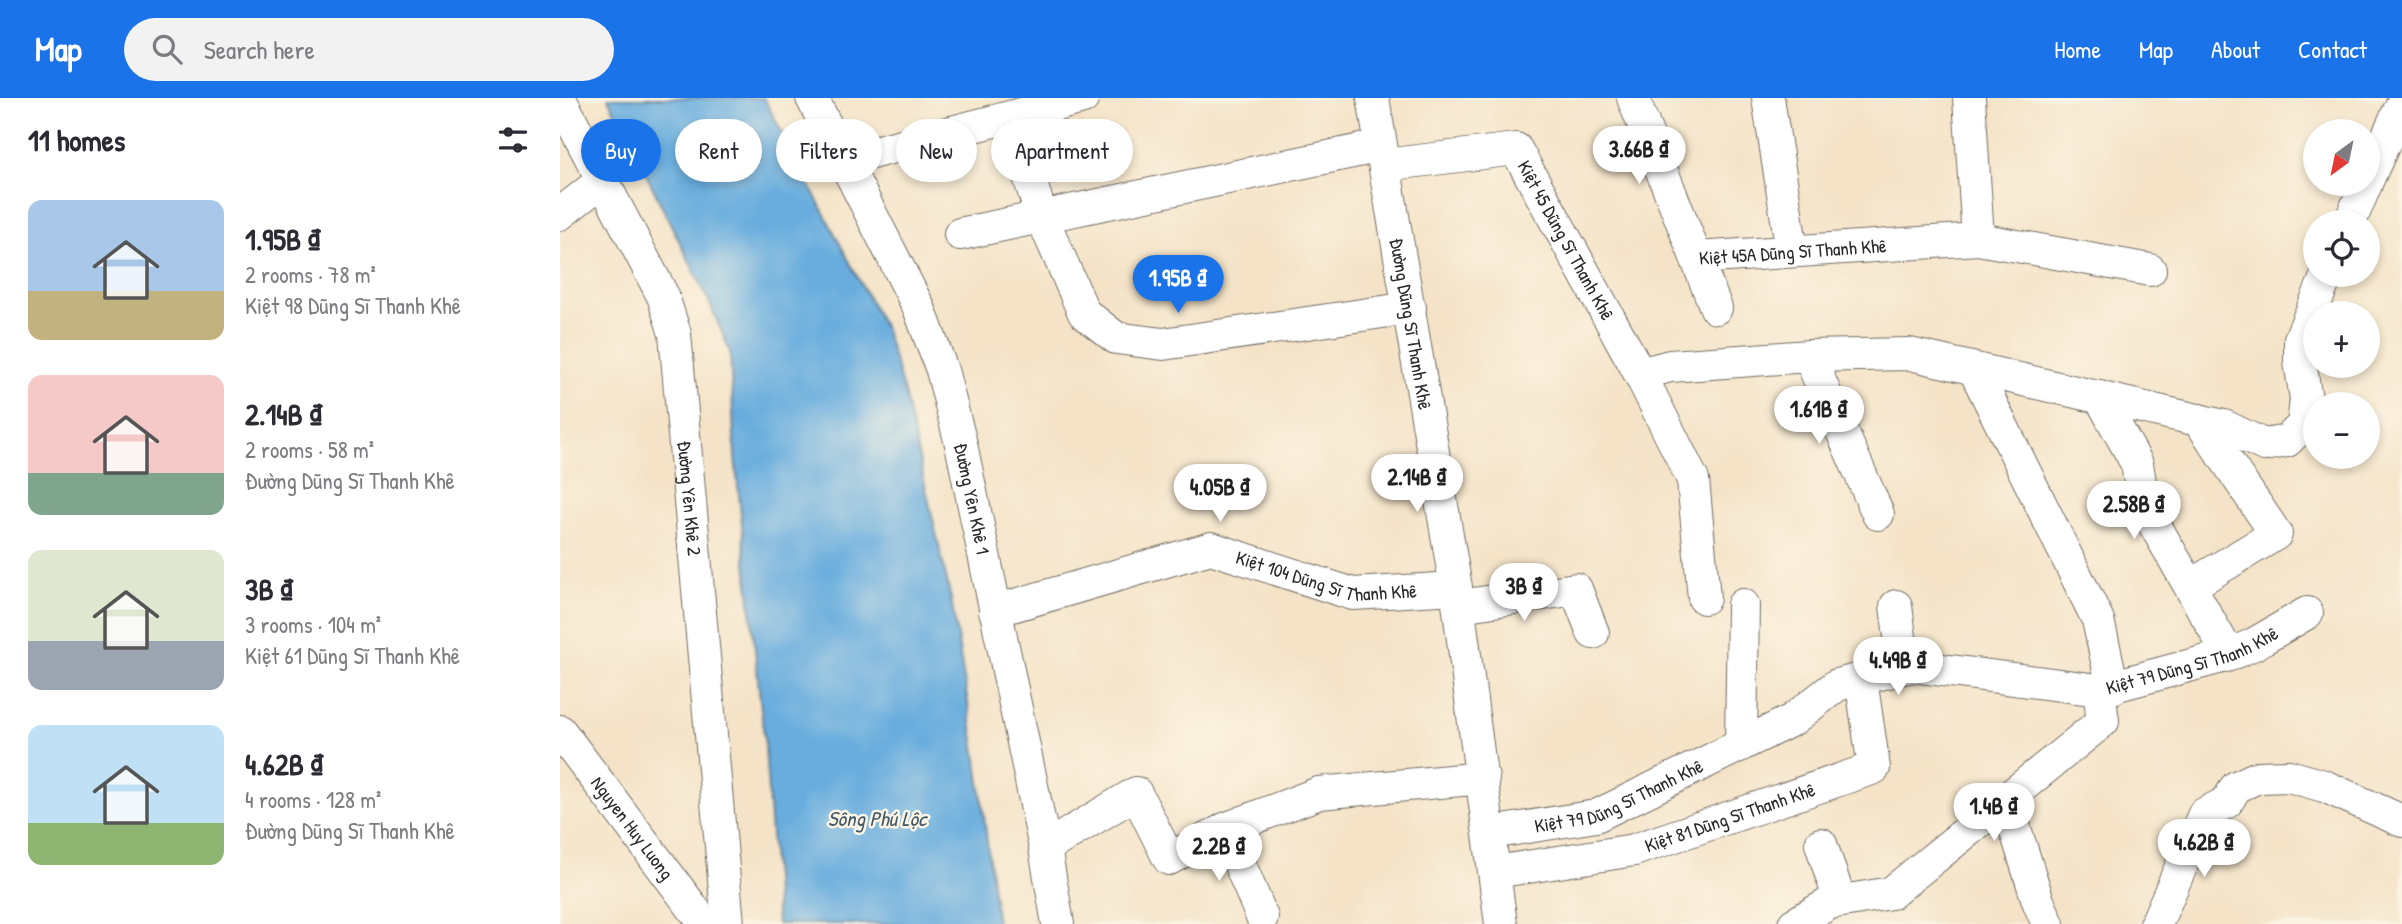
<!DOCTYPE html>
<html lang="en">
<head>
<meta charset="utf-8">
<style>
	:root { --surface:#fff; --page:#f2f2f3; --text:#2b2b33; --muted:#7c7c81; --accent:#1a73e8 }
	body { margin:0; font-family:"Patrick Hand",sans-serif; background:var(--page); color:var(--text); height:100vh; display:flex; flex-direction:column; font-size:26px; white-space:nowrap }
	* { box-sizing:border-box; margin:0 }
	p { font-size:23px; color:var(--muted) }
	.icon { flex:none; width:38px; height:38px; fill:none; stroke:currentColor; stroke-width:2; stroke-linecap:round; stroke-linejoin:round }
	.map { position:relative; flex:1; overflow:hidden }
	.panel { display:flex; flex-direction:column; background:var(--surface); width:560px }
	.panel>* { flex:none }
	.guide { position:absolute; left:21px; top:21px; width:665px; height:63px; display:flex; gap:14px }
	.needle { width:46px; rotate:213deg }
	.tools { position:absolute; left:1743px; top:21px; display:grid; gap:14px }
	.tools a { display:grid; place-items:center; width:77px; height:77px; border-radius:50%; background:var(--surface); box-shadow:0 4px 10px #0003; font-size:35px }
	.price { position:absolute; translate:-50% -60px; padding:0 16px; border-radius:24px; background:#fff; color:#222; font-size:23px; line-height:46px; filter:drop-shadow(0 2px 4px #0008) }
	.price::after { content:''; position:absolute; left:50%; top:42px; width:21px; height:16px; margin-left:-10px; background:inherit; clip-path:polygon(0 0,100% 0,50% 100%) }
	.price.selected { background:var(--accent); color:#fff }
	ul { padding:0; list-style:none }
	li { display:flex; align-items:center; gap:21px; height:175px; padding:0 28px }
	li span { display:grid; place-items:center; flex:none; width:196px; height:140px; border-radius:14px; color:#555 }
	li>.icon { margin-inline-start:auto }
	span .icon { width:84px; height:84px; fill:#fffc; stroke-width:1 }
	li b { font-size:30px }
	h2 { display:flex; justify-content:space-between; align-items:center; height:84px; padding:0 28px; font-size:30px }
	.pill { padding:0 24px; border-radius:32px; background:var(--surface); box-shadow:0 4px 10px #0003; font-size:24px; line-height:63px }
	.pill.selected { background:var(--accent); color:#fff }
	header { display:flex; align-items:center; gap:42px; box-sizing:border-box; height:98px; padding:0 35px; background:var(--accent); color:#fff }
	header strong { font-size:33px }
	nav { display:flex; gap:38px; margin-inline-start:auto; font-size:24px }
	.search { width:490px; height:63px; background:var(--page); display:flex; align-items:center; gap:18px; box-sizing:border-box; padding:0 24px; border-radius:38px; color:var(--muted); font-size:26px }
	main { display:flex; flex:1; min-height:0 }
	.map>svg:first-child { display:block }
	.water { fill:#69adde; stroke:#4a6c84; stroke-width:2 }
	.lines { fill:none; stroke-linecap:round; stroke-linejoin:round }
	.minor-casing { stroke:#716b62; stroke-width:34 }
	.minor { stroke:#fff; stroke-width:32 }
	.labels { text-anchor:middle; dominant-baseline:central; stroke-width:5; stroke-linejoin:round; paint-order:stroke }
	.street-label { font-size:19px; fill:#2b2b2b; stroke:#fcf5e5 }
	.water-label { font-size:21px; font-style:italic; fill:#41586a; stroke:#fcf5e5 }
</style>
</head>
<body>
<header>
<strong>Map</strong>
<div class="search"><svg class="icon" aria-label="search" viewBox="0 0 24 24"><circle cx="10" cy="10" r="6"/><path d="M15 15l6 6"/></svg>Search here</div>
<nav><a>Home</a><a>Map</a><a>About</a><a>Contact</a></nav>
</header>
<main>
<section class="panel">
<h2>11 homes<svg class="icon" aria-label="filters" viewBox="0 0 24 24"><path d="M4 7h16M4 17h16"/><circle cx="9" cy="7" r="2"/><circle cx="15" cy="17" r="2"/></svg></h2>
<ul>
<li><span style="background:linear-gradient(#a9c7e8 65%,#c2b280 0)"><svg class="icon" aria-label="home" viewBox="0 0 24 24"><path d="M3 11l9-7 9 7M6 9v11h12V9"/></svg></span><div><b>1.95B ₫</b><p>2 rooms · 78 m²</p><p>Kiệt 98 Dũng Sĩ Thanh Khê</p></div></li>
<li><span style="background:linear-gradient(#f6c9c9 70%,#7fa58c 0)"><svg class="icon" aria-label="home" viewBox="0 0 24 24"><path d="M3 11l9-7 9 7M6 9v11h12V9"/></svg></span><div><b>2.14B ₫</b><p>2 rooms · 58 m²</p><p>Đường Dũng Sĩ Thanh Khê</p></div></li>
<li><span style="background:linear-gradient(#dfe7d0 65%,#9aa5b1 0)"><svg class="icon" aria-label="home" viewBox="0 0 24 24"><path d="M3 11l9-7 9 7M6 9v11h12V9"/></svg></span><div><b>3B ₫</b><p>3 rooms · 104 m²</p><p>Kiệt 61 Dũng Sĩ Thanh Khê</p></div></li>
<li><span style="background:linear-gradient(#bfe0f5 70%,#8fb573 0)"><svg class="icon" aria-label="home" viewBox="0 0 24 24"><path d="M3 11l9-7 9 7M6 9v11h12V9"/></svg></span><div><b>4.62B ₫</b><p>4 rooms · 128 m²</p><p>Đường Dũng Sĩ Thanh Khê</p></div></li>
</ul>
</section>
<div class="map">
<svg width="1842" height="826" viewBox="0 0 1842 826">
	<rect width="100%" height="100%" fill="#fcf5e5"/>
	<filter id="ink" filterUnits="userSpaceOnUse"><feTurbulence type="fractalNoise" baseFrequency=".0143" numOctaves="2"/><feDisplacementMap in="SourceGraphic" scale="14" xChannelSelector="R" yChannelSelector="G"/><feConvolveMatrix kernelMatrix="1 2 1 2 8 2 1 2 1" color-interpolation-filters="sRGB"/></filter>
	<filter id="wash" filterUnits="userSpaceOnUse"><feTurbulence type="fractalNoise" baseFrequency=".00686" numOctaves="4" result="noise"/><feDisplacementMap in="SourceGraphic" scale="28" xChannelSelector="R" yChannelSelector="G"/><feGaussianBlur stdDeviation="1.57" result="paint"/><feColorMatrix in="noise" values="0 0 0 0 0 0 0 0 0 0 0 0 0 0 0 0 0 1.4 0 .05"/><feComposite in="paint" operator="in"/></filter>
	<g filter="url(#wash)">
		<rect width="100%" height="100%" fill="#f4e3c7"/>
		<!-- water -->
		<path class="water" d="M48,0H204L325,232L344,294L391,501L417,661L437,826H217L205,649L175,359L170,254L148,201Z"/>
	</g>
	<g filter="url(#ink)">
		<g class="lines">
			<!-- minor casing -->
			<g class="minor-casing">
				<g id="minor">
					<path id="s1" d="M252,0L359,210L382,272L401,346L485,750L498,826"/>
					<path id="s2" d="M813,0L896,490L941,826"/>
					<path d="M1073,0L1156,210"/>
					<path d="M1208,0L1232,153"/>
					<path d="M1409,0L1418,141"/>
					<path id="s3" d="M0,1L103,198L115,236L168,826"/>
					<path d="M284,62L523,0"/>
					<path d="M465,66L481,117L524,215L556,240L603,246L850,210"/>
					<path id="s4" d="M825,67L956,51L1080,276L1133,382L1144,500"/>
					<path d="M1808,81L1842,6"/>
					<path d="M0,116L43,82"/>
					<path d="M1790,124L1806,86"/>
					<path d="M400,136L821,48"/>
					<path id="s5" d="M1137,160L1418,141L1590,172"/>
					<path d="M1249,258L1318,416"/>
					<path d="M1414,271L1538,522L1553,590"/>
					<path d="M1080,276L1110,268L1249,258L1350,256L1664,328L1704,347L1727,343L1743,327L1746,301L1740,264V241L1767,177"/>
					<path d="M1540,299L1577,366L1584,408L1669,557"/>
					<path d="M1630,488L1716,436L1639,322"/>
					<path d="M899,508L1016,491L1033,535"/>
					<path d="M1336,508L1344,570"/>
					<path id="s6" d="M435,513L651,450L793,496L896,490"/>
					<path id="s7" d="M0,633L145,826"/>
					<path d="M1181,647L1183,507"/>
					<path d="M1446,702L1478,803L1488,826"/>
					<path d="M665,731L702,819"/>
					<path id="s8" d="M930,735L1036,718L1232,622L1277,587L1351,568L1539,592L1669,557L1694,546L1747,515"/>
					<path d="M1261,746L1280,803"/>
					<path d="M485,750L576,695L609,761L665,731L759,695L923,680"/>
					<path id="s9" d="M935,774L1074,752L1314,670L1301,581"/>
					<path d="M1234,826L1270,805L1331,795L1543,623L1539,592"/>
					<path d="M1596,826L1644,716L1667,704L1676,689L1698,679L1729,678L1764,688L1842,723"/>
				</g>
			</g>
			<!-- minor -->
			<use href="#minor" class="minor"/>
		</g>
	</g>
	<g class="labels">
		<!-- street labels -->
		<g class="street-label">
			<text stroke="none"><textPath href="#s4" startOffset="236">Kiệt 45 Dũng Sĩ Thanh Khê</textPath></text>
			<text stroke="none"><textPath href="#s5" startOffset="96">Kiệt 45A Dũng Sĩ Thanh Khê</textPath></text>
			<text stroke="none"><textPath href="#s2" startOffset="229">Đường Dũng Sĩ Thanh Khê</textPath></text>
			<text stroke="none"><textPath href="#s3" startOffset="427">Đường Yên Khê 2</textPath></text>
			<text stroke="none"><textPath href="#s1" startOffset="434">Đường Yên Khê 1</textPath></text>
			<text stroke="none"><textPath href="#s6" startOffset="345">Kiệt 104 Dũng Sĩ Thanh Khê</textPath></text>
			<text stroke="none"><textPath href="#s8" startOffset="746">Kiệt 79 Dũng Sĩ Thanh Khê</textPath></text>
			<text stroke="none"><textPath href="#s8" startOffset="135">Kiệt 79 Dũng Sĩ Thanh Khê</textPath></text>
			<text stroke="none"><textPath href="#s9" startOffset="242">Kiệt 81 Dũng Sĩ Thanh Khê</textPath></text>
			<text stroke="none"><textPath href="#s7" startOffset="121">Nguyen Huy Luong</textPath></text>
		</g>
		<!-- water labels -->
		<g class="water-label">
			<text x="317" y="720">Sông Phú Lộc</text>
		</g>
	</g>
</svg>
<div class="tools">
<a><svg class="needle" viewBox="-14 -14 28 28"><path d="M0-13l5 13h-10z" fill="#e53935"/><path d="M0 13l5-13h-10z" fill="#7c7c81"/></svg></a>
<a><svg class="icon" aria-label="locate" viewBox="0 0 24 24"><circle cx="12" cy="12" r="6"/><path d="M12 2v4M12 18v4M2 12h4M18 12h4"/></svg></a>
<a>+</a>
<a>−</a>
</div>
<b class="price" style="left:1079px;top:88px">3.66B ₫</b>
<b class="price selected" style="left:618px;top:217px">1.95B ₫</b>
<b class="price" style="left:1259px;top:348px">1.61B ₫</b>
<b class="price" style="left:857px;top:416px">2.14B ₫</b>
<b class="price" style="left:660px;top:426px">4.05B ₫</b>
<b class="price" style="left:1574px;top:443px">2.58B ₫</b>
<b class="price" style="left:964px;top:525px">3B ₫</b>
<b class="price" style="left:1338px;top:599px">4.49B ₫</b>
<b class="price" style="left:1434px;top:745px">1.4B ₫</b>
<b class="price" style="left:1644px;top:781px">4.62B ₫</b>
<b class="price" style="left:659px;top:785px">2.2B ₫</b>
<div class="guide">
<a class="pill selected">Buy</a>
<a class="pill">Rent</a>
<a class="pill">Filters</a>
<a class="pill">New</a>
<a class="pill">Apartment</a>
</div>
</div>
</main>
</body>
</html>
